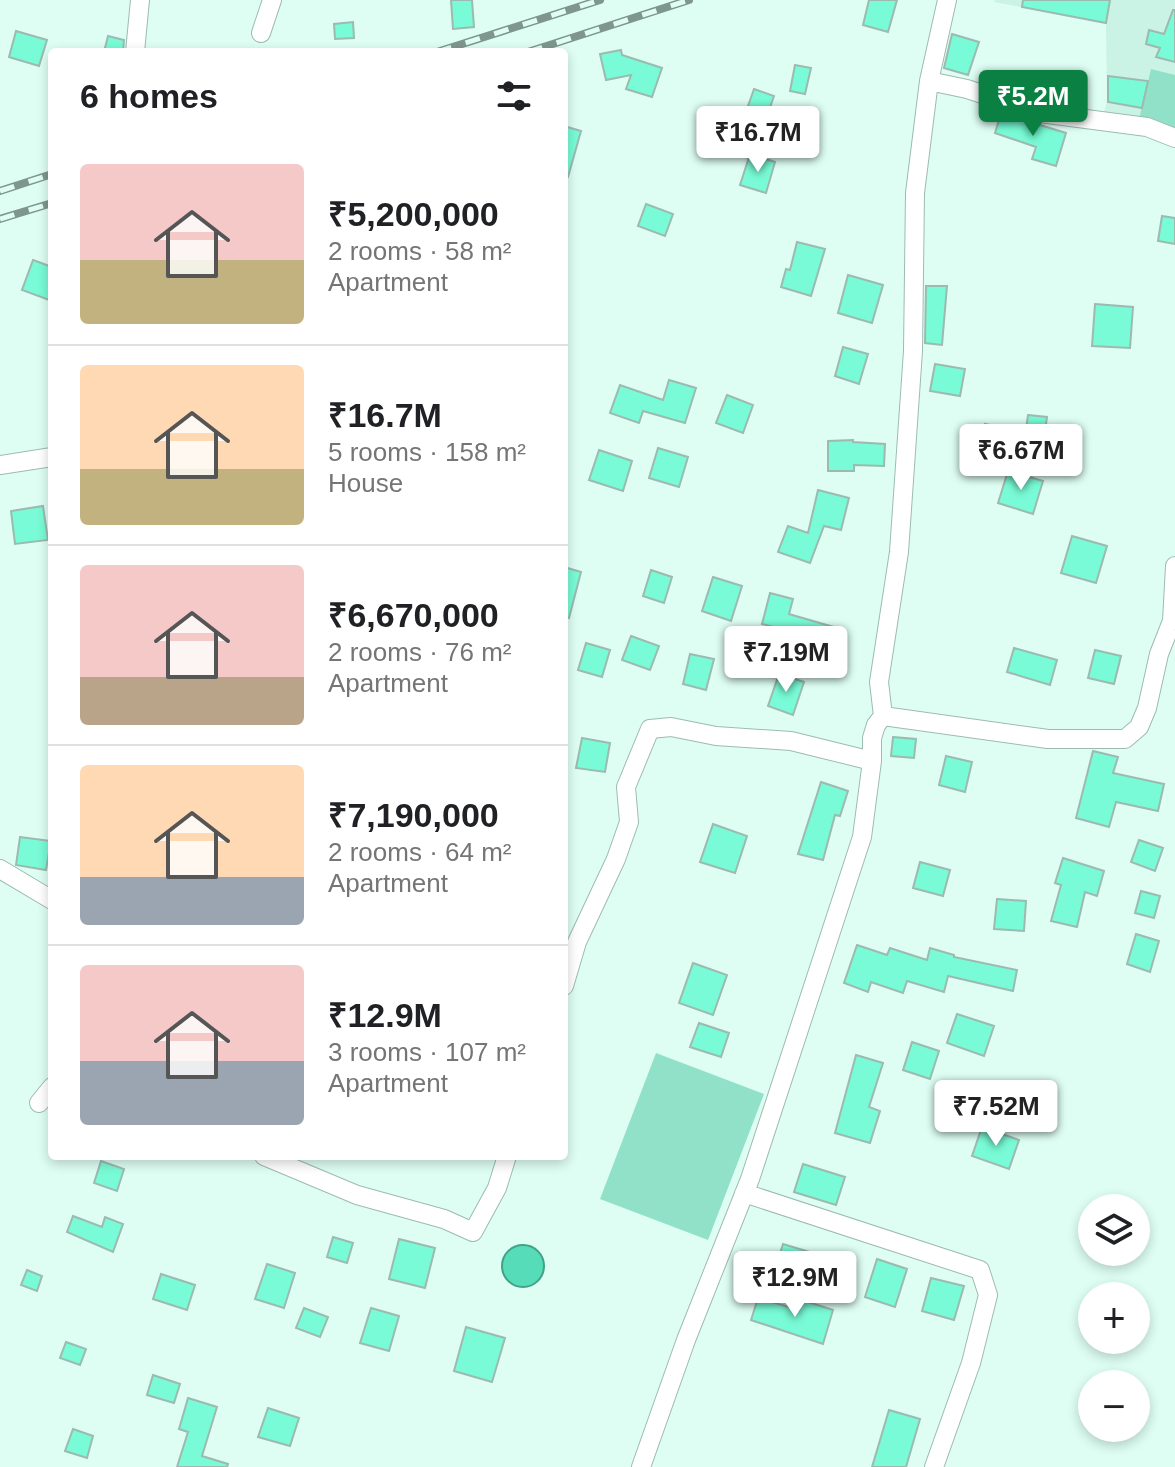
<!DOCTYPE html>
<html lang="en">
<head>
<meta charset="utf-8">
<style>
	:root { --surface:#fff; --page:#f2f2f2; --text:#202124; --muted:#757577; --line:#e0e0e0; --accent:#0b8043 }
	body { margin:0; font-family:Helvetica,sans-serif; background:var(--page); color:var(--text); height:100vh; display:flex; flex-direction:column; font-size:30px; white-space:nowrap }
	* { box-sizing:border-box; margin:0 }
	p { font-size:26px; color:var(--muted) }
	.icon { flex:none; width:44px; height:44px; fill:none; stroke:currentColor; stroke-width:2; stroke-linecap:round; stroke-linejoin:round }
	.map { position:relative; flex:1; overflow:hidden }
	.panel { position:absolute; left:48px; top:48px; width:520px; height:1112px; display:flex; flex-direction:column; background:var(--surface); border-radius:8px; box-shadow:0 4px 12px #0003 }
	.panel>* { flex:none }
	.tools { position:absolute; left:1078px; top:1194px; display:grid; gap:16px }
	.tools a { display:grid; place-items:center; width:72px; height:72px; border-radius:50%; background:var(--surface); box-shadow:0 4px 12px #0003; font-size:40px }
	.price { position:absolute; translate:-50% -68px; padding:0 18px; border-radius:8px; background:#fff; color:#222; font-size:26px; line-height:52px; filter:drop-shadow(0 2px 4px #0008) }
	.price::after { content:''; position:absolute; left:50%; top:48px; width:24px; height:18px; margin-left:-12px; background:inherit; clip-path:polygon(0 0,100% 0,50% 100%) }
	.price.on { background:var(--accent); color:#fff }
	ul { padding:0; list-style:none }
	li { display:flex; align-items:center; gap:24px; height:200px; padding:0 32px }
	li+li { border-top:2px solid var(--line) }
	li span { display:grid; place-items:center; flex:none; width:224px; height:160px; border-radius:8px; color:#555 }
	li>.icon { margin-inline-start:auto }
	span .icon { width:96px; height:96px; fill:#fffc; stroke-width:1 }
	li b { font-size:34px }
	h2 { display:flex; justify-content:space-between; align-items:center; height:96px; padding:0 32px; font-size:34px }
	.map>svg:first-child { display:block }
	.built { fill:#caf3e5 }
	.green { fill:#90e1c8 }
	.water { fill:#56dcb8; stroke:#41a288; stroke-width:2 }
	.building { fill:#78fbd6; stroke:#9cbab0; stroke-width:2 }
	.lines { fill:none; stroke-linecap:round; stroke-linejoin:round }
	.minor-casing { stroke:#9dbbb1; stroke-width:20 }
	.minor { stroke:#fff; stroke-width:18 }
	.rail-casing { stroke:#7f968e; stroke-width:8 }
	.rail { stroke:#defef3; stroke-width:5; stroke-dasharray:15; stroke-linecap:butt }
</style>
</head>
<body>
<div class="map">
<svg width="1175" height="1467" viewBox="0 0 1175 1467">
	<rect width="100%" height="100%" fill="#defef3"/>
	<!-- built -->
	<path class="built" d="M995,0H1175V128L1104,112L1107,101L1106,23L994,2Z"/>
	<!-- green -->
	<path class="green" d="M1151,69L1175,75V128L1139,119Z
		M656,1053L764,1094L708,1240L600,1199Z"/>
	<!-- water -->
	<path class="water" d="M502 1266a21 21 0 1 1 42 0a21 21 0 1 1-42 0Z"/>
	<!-- building -->
	<path class="building" d="M451,0H472L474,27L453,29Z
		M869,0H897L888,32L863,25Z
		M1023,0H1110L1106,23L1022,7Z
		M1173,10H1175V62L1156,57L1160,48L1146,44L1149,30L1164,34Z
		M353,22L354,38L335,39L334,24Z
		M16,31L47,40L39,66L9,57Z
		M952,34L979,42L968,75L944,68Z
		M108,36L124,40L123,52H104Z
		M621,50L622,55L662,68L652,97L626,89L631,75L606,80L600,54Z
		M795,65L811,68L805,94L790,91Z
		M1108,76L1148,81L1142,108L1108,102Z
		M754,89L774,96L767,116L747,109Z
		M1001,113L1066,133L1056,166L1032,159L1036,147L995,133Z
		M564,126L581,131L568,177L564,176Z
		M750,154L775,162L766,193L740,185Z
		M646,204L673,214L665,236L638,226Z
		M1162,216L1175,218V244L1158,241Z
		M797,242L825,249L811,296L781,287L786,269L790,270Z
		M33,260L52,267V301L22,290Z
		M848,275L883,285L872,323L838,313Z
		M926,286H947L942,345L925,343Z
		M1095,304L1133,307L1130,348L1092,346Z
		M843,347L868,354L859,384L835,376Z
		M935,364L965,369L960,396L930,391Z
		M669,380L696,388L685,423L643,411L639,423L610,413L620,385L663,400Z
		M727,395L753,405L743,433L716,423Z
		M1028,415L1047,417L1044,439L1025,437Z
		M985,424L1006,428L1002,454L981,451Z
		M853,440V442L885,444L884,466L854,465V471H828V441Z
		M658,448L688,457L679,487L649,478Z
		M599,450L632,461L623,491L589,480Z
		M1008,471L1043,481L1033,514L998,503Z
		M818,490L849,498L841,530L824,526L810,563L778,552L788,526L808,533Z
		M43,506L48,540L15,544L11,511Z
		M1072,536L1107,546L1096,583L1061,573Z
		M564,567L581,572L569,618L564,617Z
		M651,570L672,577L664,603L643,596Z
		M713,577L742,586L731,621L702,611Z
		M770,593L793,599L789,614L837,628L829,657L805,649L809,636L762,624Z
		M631,636L659,646L650,670L622,660Z
		M586,643L610,650L602,677L578,670Z
		M1014,648L1057,660L1050,685L1007,672Z
		M1095,650L1121,656L1114,684L1088,678Z
		M690,654L714,659L706,690L683,684Z
		M779,674L804,682L793,715L768,706Z
		M893,737L916,739L914,758L891,756Z
		M582,738L610,743L605,772L576,768Z
		M1093,751L1118,757L1113,773L1164,784L1158,811L1116,802L1109,827L1076,818Z
		M946,756L972,762L965,792L939,785Z
		M821,782L848,791L840,816L835,815L823,860L798,854Z
		M713,824L747,836L735,873L700,862Z
		M20,837L51,841L46,870L16,865Z
		M1139,840L1163,848L1155,871L1131,862Z
		M1063,858L1104,871L1097,896L1085,892L1077,927L1051,921L1061,885L1055,883Z
		M920,862L950,870L943,896L913,888Z
		M1141,891L1160,896L1154,918L1135,913Z
		M997,899L1026,901L1024,931L994,929Z
		M1136,934L1159,941L1150,972L1127,964Z
		M857,945L887,955L890,948L927,960L930,948L954,955V957L1017,970L1013,991L948,976L944,992L907,981L903,993L871,982L868,992L844,983Z
		M693,963L727,975L713,1015L679,1003Z
		M957,1014L994,1026L984,1056L947,1043Z
		M699,1023L729,1033L721,1057L690,1047Z
		M912,1042L939,1051L930,1079L903,1070Z
		M856,1055L883,1063L869,1107L880,1111L870,1143L835,1133Z
		M982,1127L1019,1140L1009,1169L972,1156Z
		M101,1161L124,1169L117,1191L94,1183Z
		M803,1164L845,1177L836,1205L794,1192Z
		M73,1216L102,1227L105,1217L123,1224L113,1252L67,1232Z
		M333,1237L353,1243L347,1263L327,1257Z
		M399,1239L435,1248L425,1288L389,1279Z
		M783,1244L816,1254L807,1283L774,1273Z
		M877,1259L907,1269L895,1307L865,1297Z
		M267,1264L295,1273L284,1308L255,1299Z
		M27,1270L42,1276L37,1291L21,1285Z
		M161,1274L195,1285L187,1310L153,1299Z
		M931,1278L964,1286L954,1320L922,1311Z
		M758,1298L799,1310L802,1300L833,1310L823,1344L751,1320Z
		M304,1308L328,1317L320,1337L296,1328Z
		M371,1308L399,1316L389,1351L360,1343Z
		M466,1327L505,1338L492,1382L454,1371Z
		M66,1342L86,1349L80,1365L60,1358Z
		M153,1375L180,1384L174,1403L147,1395Z
		M188,1398L217,1407L202,1456L228,1464L227,1467H177L188,1432L179,1429Z
		M268,1408L299,1418L290,1446L258,1437Z
		M889,1410L920,1419L906,1467H872Z
		M73,1429L93,1436L87,1458L65,1451Z"/>
	<g class="lines">
		<!-- minor casing -->
		<g class="minor-casing">
			<path id="minor" d="M261,33L272,0
				M135,52L140,0
				M929,81L967,89L1040,113L1147,127L1175,138
				M0,465L52,457
				M1172,621L1175,566
				M883,716L879,682L899,552L913,351L915,193L929,81L947,0
				M0,869L52,900
				M564,986L577,942L616,859L629,822L626,787L650,729L671,727L716,736L791,741L872,761
				M39,1103L52,1087
				M264,1156L357,1195L444,1219L473,1232L497,1188L507,1156
				M744,1193L980,1270L988,1295L971,1363L934,1467
				M641,1467L686,1340L750,1179L862,837L872,761V738L876,725L883,716L1048,739H1125L1139,727L1147,708L1159,654L1172,621L1175,620"/>
		</g>
		<!-- minor -->
		<use href="#minor" class="minor"/>
		<!-- rail casing -->
		<g class="rail-casing">
			<path id="rail" d="M437,52L600,0
				M528,52L689,0
				M0,191L52,174
				M0,219L52,203"/>
		</g>
		<!-- rail -->
		<use href="#rail" class="rail"/>
	</g>
</svg>
<div class="tools">
<a><svg class="icon" aria-label="layers" viewBox="0 0 24 24"><path d="M12 4l9 5-9 5-9-5zM3 14l9 5 9-5"/></svg></a>
<a>+</a>
<a>−</a>
</div>
<b class="price on" style="left:1033px;top:138px">₹5.2M</b>
<b class="price" style="left:758px;top:174px">₹16.7M</b>
<b class="price" style="left:1021px;top:492px">₹6.67M</b>
<b class="price" style="left:786px;top:694px">₹7.19M</b>
<b class="price" style="left:996px;top:1148px">₹7.52M</b>
<b class="price" style="left:795px;top:1319px">₹12.9M</b>
<section class="panel">
<h2>6 homes<svg class="icon" aria-label="filters" viewBox="0 0 24 24"><path d="M4 7h16M4 17h16"/><circle cx="9" cy="7" r="2"/><circle cx="15" cy="17" r="2"/></svg></h2>
<ul>
<li><span style="background:linear-gradient(#f6c9c9 60%,#c2b280 0)"><svg class="icon" aria-label="home" viewBox="0 0 24 24"><path d="M3 11l9-7 9 7M6 9v11h12V9"/></svg></span><div><b>₹5,200,000</b><p>2 rooms · 58 m²</p><p>Apartment</p></div></li>
<li><span style="background:linear-gradient(#ffd9b3 65%,#c2b280 0)"><svg class="icon" aria-label="home" viewBox="0 0 24 24"><path d="M3 11l9-7 9 7M6 9v11h12V9"/></svg></span><div><b>₹16.7M</b><p>5 rooms · 158 m²</p><p>House</p></div></li>
<li><span style="background:linear-gradient(#f6c9c9 70%,#b9a48a 0)"><svg class="icon" aria-label="home" viewBox="0 0 24 24"><path d="M3 11l9-7 9 7M6 9v11h12V9"/></svg></span><div><b>₹6,670,000</b><p>2 rooms · 76 m²</p><p>Apartment</p></div></li>
<li><span style="background:linear-gradient(#ffd9b3 70%,#9aa5b1 0)"><svg class="icon" aria-label="home" viewBox="0 0 24 24"><path d="M3 11l9-7 9 7M6 9v11h12V9"/></svg></span><div><b>₹7,190,000</b><p>2 rooms · 64 m²</p><p>Apartment</p></div></li>
<li><span style="background:linear-gradient(#f6c9c9 60%,#9aa5b1 0)"><svg class="icon" aria-label="home" viewBox="0 0 24 24"><path d="M3 11l9-7 9 7M6 9v11h12V9"/></svg></span><div><b>₹12.9M</b><p>3 rooms · 107 m²</p><p>Apartment</p></div></li>
</ul>
</section>
</div>
</body>
</html>
